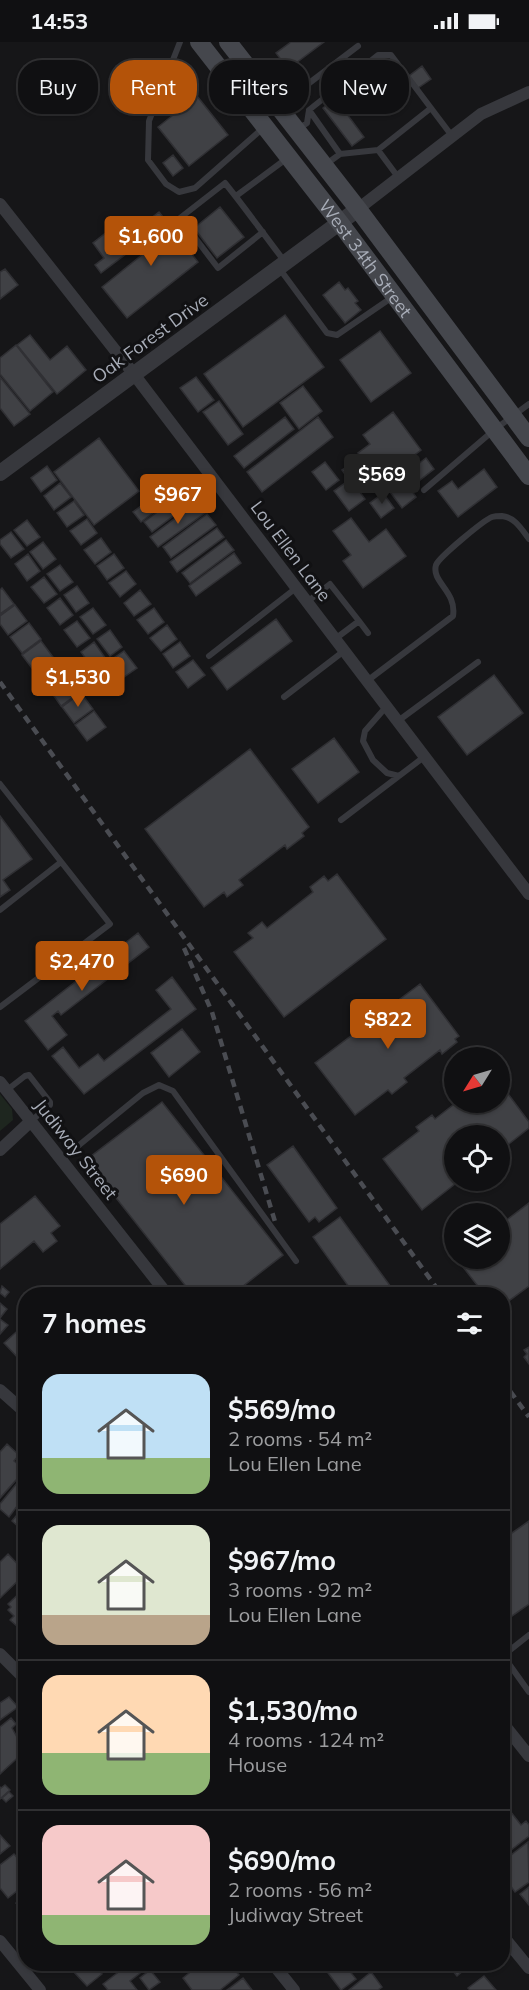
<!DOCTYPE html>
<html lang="en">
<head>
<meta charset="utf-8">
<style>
	:root { --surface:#101012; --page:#19191b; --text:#f1f3f6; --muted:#9c9d9f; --line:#303032; --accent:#b45309 }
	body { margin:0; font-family:Mulish,sans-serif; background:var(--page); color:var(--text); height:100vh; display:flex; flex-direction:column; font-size:22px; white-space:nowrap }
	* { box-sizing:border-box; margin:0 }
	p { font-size:20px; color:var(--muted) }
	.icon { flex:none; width:33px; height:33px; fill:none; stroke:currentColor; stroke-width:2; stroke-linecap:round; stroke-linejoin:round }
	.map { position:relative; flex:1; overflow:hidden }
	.sheet { position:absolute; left:18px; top:1245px; width:492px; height:684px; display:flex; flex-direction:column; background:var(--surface); border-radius:24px; box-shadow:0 2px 4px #0004,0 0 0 2px var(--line) }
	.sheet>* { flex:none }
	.hud { position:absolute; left:18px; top:18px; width:494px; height:54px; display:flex; gap:12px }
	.needle { width:39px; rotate:233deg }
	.controls { position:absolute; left:444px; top:1005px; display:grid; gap:12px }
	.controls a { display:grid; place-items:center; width:66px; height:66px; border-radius:50%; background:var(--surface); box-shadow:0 2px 4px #0004,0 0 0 2px var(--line); font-size:30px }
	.price { position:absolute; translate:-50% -51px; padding:0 14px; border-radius:6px; background:var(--accent); color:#fff; font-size:20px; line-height:39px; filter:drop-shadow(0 2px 3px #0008) }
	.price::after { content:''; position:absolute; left:50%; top:36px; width:18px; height:14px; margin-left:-9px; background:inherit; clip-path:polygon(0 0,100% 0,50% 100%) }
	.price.active { background:#222; color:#fff }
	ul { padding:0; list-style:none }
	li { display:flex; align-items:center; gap:18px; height:150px; padding:0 24px }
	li+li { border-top:2px solid var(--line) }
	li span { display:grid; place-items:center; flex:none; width:168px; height:120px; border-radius:18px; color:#555 }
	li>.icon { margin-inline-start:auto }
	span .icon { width:72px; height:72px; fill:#fffc; stroke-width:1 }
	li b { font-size:26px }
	h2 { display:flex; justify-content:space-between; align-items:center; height:72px; padding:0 24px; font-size:26px }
	.tag { padding:0 21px; border-radius:24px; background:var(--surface); box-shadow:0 2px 4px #0004,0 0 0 2px var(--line); font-size:21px; line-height:54px }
	.tag.active { background:var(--accent); color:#fff }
	.status { display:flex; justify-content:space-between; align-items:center; height:42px; padding:0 30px; background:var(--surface); direction:ltr }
	.status svg { height:16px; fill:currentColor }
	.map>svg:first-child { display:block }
	.green { fill:#1e261f }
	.building { fill:#404145; stroke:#303034; stroke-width:1.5 }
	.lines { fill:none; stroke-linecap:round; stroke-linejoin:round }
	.service { stroke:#37383d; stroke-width:6 }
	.minor { stroke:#37383d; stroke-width:12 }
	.tertiary { stroke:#37383d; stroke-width:16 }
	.secondary { stroke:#45474d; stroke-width:18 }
	.rail { stroke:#4a4c52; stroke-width:4.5; stroke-dasharray:8 6; stroke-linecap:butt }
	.labels { text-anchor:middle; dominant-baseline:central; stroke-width:6; stroke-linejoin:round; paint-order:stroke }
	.street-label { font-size:18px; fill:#a8adb8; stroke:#111113 }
</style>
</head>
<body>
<div class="status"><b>14:53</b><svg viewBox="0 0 49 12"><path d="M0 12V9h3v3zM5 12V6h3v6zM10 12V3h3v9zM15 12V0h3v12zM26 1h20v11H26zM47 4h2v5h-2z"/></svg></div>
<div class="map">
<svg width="529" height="1948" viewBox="0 0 529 1948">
	<rect width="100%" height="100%" fill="#161618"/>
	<!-- green -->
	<path class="green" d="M0,1052L12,1067L13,1078L0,1089Z"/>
	<!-- building -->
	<path class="building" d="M291,0H324L288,27L276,11Z
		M383,24L408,57L389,72L364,39Z
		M422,24L431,37L418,46L409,34Z
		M197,54L228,93L189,124L158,85Z
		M335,56L364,95L352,104L323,66Z
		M173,113L183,126L173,134L163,121Z
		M220,165L244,195L217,216L194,186Z
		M159,170L198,220L127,276L102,245L148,208L133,190Z
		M112,186L130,209L101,231L95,223L104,216L93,201Z
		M5,227L18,243L0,257V230Z
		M339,240L345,248L348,246L358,259L355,261L361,268L345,281L323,253Z
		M285,273L324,325L243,385L204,332Z
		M380,289L411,331L371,360L340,318Z
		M30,293L50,318L67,304L86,328L57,352L17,303Z
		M16,303L53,350L30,369L0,332V316Z
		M0,335L30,372L14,384L0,366Z
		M196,335L214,358L198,370L180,346Z
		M303,344L322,369L299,387L280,361Z
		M219,359L243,392L228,403L203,370Z
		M393,370L421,408L379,440L358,411L370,402L363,393Z
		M285,375L294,387L244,426L234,414Z
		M318,375L333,395L262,450L247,430Z
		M99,396L139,449L94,483L54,430Z
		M426,416L434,427L410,446L416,455L402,466L387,446Z
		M325,420L339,438L326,448L312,430Z
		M351,422L365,440L357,446L365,457L349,469L334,449L349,438L342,428Z
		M47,424L57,438L41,450L31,436Z
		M484,427L497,445L458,475L438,449L452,439L458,447Z
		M179,435L186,446L141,480L133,470Z
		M60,441L71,455L54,468L44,454Z
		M188,447L196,457L152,490L144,480Z
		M383,451L394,466L381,476L370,461Z
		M74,459L84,473L67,485L57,471Z
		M197,460L205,471L158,505L150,495Z
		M207,472L216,483L171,516L163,505Z
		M351,476L369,500L386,487L406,514L363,546L343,519L351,513L333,489Z
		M87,477L97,491L81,503L70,489Z
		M27,478L40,495L27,504L14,488Z
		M217,486L224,495L177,530L170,520Z
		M11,490L24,507L11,516L0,502V498Z
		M101,496L111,510L95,522L84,508Z
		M226,498L234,508L190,541L182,531Z
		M43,500L56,517L43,527L30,510Z
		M234,511L241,521L196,554L189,544Z
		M28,512L40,529L27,539L15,522Z
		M114,512L124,526L107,538L97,524Z
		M60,523L73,540L60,549L47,532Z
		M126,529L136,542L120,555L109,541Z
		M44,535L57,552L44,561L31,545Z
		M77,544L89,561L76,570L64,553Z
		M2,546L14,562L0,572V548Z
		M140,548L151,562L134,574L124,561Z
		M60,556L73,573L60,583L47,566Z
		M15,563L27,579L8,593L0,582V574Z
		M93,566L106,583L93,592L80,575Z
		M154,566L164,580L148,592L137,578Z
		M276,577L292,599L227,648L211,626Z
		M77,579L90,596L77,605L64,588Z
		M29,581L41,597L22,611L10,595Z
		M167,583L177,597L161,609L150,596Z
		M110,588L122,605L110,614L97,597Z
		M41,599L53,615L34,629L22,613Z
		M94,600L106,617L93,627L81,610Z
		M180,600L190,614L173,626L163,612Z
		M124,609L137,626L124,635L111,618Z
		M55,616L66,632L47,646L36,630Z
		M193,618L205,633L188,646L176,630Z
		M110,620L122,637L109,647L97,630Z
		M494,633L523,671L467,713L438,675Z
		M68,634L80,650L61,664L49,647Z
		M81,651L93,667L74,681L62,665Z
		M94,669L106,685L87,699L75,683Z
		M334,696L359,730L318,761L292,727Z
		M250,707L309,785L302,791L304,794L287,807L285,803L239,838L243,843L227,855L224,850L204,865L145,787Z
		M0,774L32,817L3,838L10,848L0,855Z
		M337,832L386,897L284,975L234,910L253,896L248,891L262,880L267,886L313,850L310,845L324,834L328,839Z
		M138,891L149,905L61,973L58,969L52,974L67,993L48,1008L25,979Z
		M172,935L196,967L84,1052L52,1014L63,1005L79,1026L98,1012L104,1019L171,967L156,948Z
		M420,942L459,994L455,997L457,1000L442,1012L440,1008L404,1036L407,1040L392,1052L388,1048L355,1073L315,1021Z
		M182,987L200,1010L169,1035L151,1011Z
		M500,1041L529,1080V1086L500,1109V1094H454V1138H460L422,1168L383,1117L419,1089L416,1085L432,1073L435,1077L457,1060H500Z
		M162,1060L283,1213L233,1252H192L86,1118Z
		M293,1104L337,1166L319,1180L315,1175L309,1180L267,1123Z
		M35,1154L60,1184L51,1191L57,1199L43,1210L34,1199L0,1227V1182Z
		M529,1161V1244L502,1264V1252H484L456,1216H500V1183Z
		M340,1175L396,1252H354L313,1195Z
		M2,1244L9,1250L5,1255L0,1251Z
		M0,1261L7,1267L0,1276Z
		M0,1277L8,1283L0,1292Z
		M24,1283L26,1313L20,1318L4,1301Z
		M529,1305V1322L524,1315L527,1312L524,1308Z
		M7,1402L19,1413L14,1419L25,1428L0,1456V1410Z
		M26,1430V1452L9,1475L0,1467V1462Z
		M21,1468L26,1472V1480L20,1486L12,1479Z
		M529,1479V1562L502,1581V1498Z
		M8,1512L26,1531L0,1556V1520Z
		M26,1545V1589L20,1583L18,1585L10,1578L14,1574L8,1568L11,1565L8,1562Z
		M9,1655L18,1665L0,1678V1661Z
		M11,1676L16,1682L12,1686L17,1695L23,1690L26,1693V1708L0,1732V1685Z
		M26,1716V1730L18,1722Z
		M26,1731V1749L19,1739Z
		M5,1743L10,1748L0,1757V1745L1,1746Z
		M9,1750L13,1754L6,1760L2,1756Z
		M502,1750L506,1754L504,1755L510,1763L502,1769Z
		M510,1769L521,1783L526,1779L529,1783V1794L502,1815V1775Z
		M0,1793L10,1804L0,1812Z
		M528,1800L529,1840L515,1850L507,1839L511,1836L509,1834L505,1838L502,1835V1820Z
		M14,1812L26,1826V1842L8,1856L0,1846V1823Z
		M529,1845V1863L520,1852Z
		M26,1853V1872L16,1861Z
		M70,1922H94L102,1932L87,1944L73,1929L74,1927Z
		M129,1922H138L144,1928L130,1939L137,1948H108L103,1942Z
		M200,1922H220L222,1924L230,1922L239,1933L220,1948H192L183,1936Z
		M324,1922H344L356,1937L341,1948L322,1923Z
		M447,1922H471L457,1934Z
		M150,1928L160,1940L149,1948L140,1936Z
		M371,1930L382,1945L378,1948H349Z
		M484,1934L496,1948H470L468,1946Z
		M243,1936L252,1948H227Z"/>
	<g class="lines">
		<!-- service -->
		<path class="service" d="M180,0L149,79L148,118L166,142L179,150L195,146L262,87
			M279,64L358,4
			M309,68L378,13H391L452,94
			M297,88L307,81L309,68L340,112L325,123
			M378,108L431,66
			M340,112L378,108L398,135
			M236,154L286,117
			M263,190L218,226L180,176L225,141C246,167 265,194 285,220
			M279,226L327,291L337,293L394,254
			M424,448L494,388L529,362
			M307,560L330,542L359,579L335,597
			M359,579L368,591
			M209,614L296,546
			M367,639L453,574C457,549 431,540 436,523C439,515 484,478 492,475C495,474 498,474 502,474C515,475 522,488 529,497
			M284,655L344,609
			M386,665L365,689L363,699L373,718L387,731L399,734
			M398,679L478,620
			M0,742L110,882L0,965
			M341,778L424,715
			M0,868L61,820
			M7,1048L25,1034L29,1033L50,1060V1063L31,1079
			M62,1117L143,1051L159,1043L173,1049L296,1219
			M529,1593L505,1612L509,1622L529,1650"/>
		<!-- minor -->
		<path class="minor" d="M0,162L133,331L529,852
			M358,167L481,72L529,50
			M0,1040L167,1252
			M0,1108L31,1079
			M0,1348L26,1371
			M0,1612L26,1638
			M502,1680L529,1714
			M502,1893L529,1926
			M0,1899L40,1948
			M273,1922L294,1948"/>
		<!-- tertiary -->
		<path class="tertiary" d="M0,431L358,167"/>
		<!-- secondary -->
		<g class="secondary">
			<path id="s1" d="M199,0L340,181L529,434"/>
			<path d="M228,0L358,167L529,396"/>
		</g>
		<!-- rail -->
		<path class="rail" d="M0,640L441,1252
			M184,906L212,970L276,1183
			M502,1338L529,1375"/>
	</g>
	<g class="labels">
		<!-- street labels -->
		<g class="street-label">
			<text stroke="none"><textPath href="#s1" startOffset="273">West 34th Street</textPath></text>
			<text transform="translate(150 296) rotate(-36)">Oak Forest Drive</text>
			<text transform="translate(291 509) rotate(53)">Lou Ellen Lane</text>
			<text transform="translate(76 1107) rotate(52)">Judiway Street</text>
		</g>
	</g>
</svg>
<div class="controls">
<a><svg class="needle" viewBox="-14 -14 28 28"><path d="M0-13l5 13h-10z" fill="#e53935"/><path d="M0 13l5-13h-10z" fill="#9c9d9f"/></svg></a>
<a><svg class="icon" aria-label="locate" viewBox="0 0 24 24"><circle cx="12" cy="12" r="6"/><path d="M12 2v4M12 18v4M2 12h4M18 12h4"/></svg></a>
<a><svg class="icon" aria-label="layers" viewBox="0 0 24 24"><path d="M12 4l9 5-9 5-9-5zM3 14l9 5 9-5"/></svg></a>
</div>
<b class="price" style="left:151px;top:225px">$1,600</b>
<b class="price active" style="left:382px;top:463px">$569</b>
<b class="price" style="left:178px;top:483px">$967</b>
<b class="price" style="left:78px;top:666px">$1,530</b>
<b class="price" style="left:82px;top:950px">$2,470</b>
<b class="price" style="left:388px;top:1008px">$822</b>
<b class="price" style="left:184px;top:1164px">$690</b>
<div class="hud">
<a class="tag">Buy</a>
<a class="tag active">Rent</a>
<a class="tag">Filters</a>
<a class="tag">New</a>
</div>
<section class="sheet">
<h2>7 homes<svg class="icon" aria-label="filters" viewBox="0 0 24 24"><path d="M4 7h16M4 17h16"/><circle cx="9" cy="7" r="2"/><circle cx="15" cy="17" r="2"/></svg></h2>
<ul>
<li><span style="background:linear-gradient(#bfe0f5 70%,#8fb573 0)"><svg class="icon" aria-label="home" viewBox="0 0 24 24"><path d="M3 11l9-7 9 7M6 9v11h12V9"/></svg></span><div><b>$569/mo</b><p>2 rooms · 54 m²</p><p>Lou Ellen Lane</p></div></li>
<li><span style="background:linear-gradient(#dfe7d0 75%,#b9a48a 0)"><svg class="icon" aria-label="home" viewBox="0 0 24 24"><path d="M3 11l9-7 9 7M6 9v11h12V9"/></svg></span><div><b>$967/mo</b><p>3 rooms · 92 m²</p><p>Lou Ellen Lane</p></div></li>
<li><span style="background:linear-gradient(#ffd9b3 65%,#8fb573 0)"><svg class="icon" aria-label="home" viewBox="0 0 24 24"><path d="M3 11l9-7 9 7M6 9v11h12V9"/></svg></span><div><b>$1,530/mo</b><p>4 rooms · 124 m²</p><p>House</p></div></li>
<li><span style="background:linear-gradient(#f6c9c9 75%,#8fb573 0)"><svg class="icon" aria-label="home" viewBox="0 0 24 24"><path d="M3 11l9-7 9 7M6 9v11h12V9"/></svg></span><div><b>$690/mo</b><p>2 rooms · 56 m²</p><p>Judiway Street</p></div></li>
</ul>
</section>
</div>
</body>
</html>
